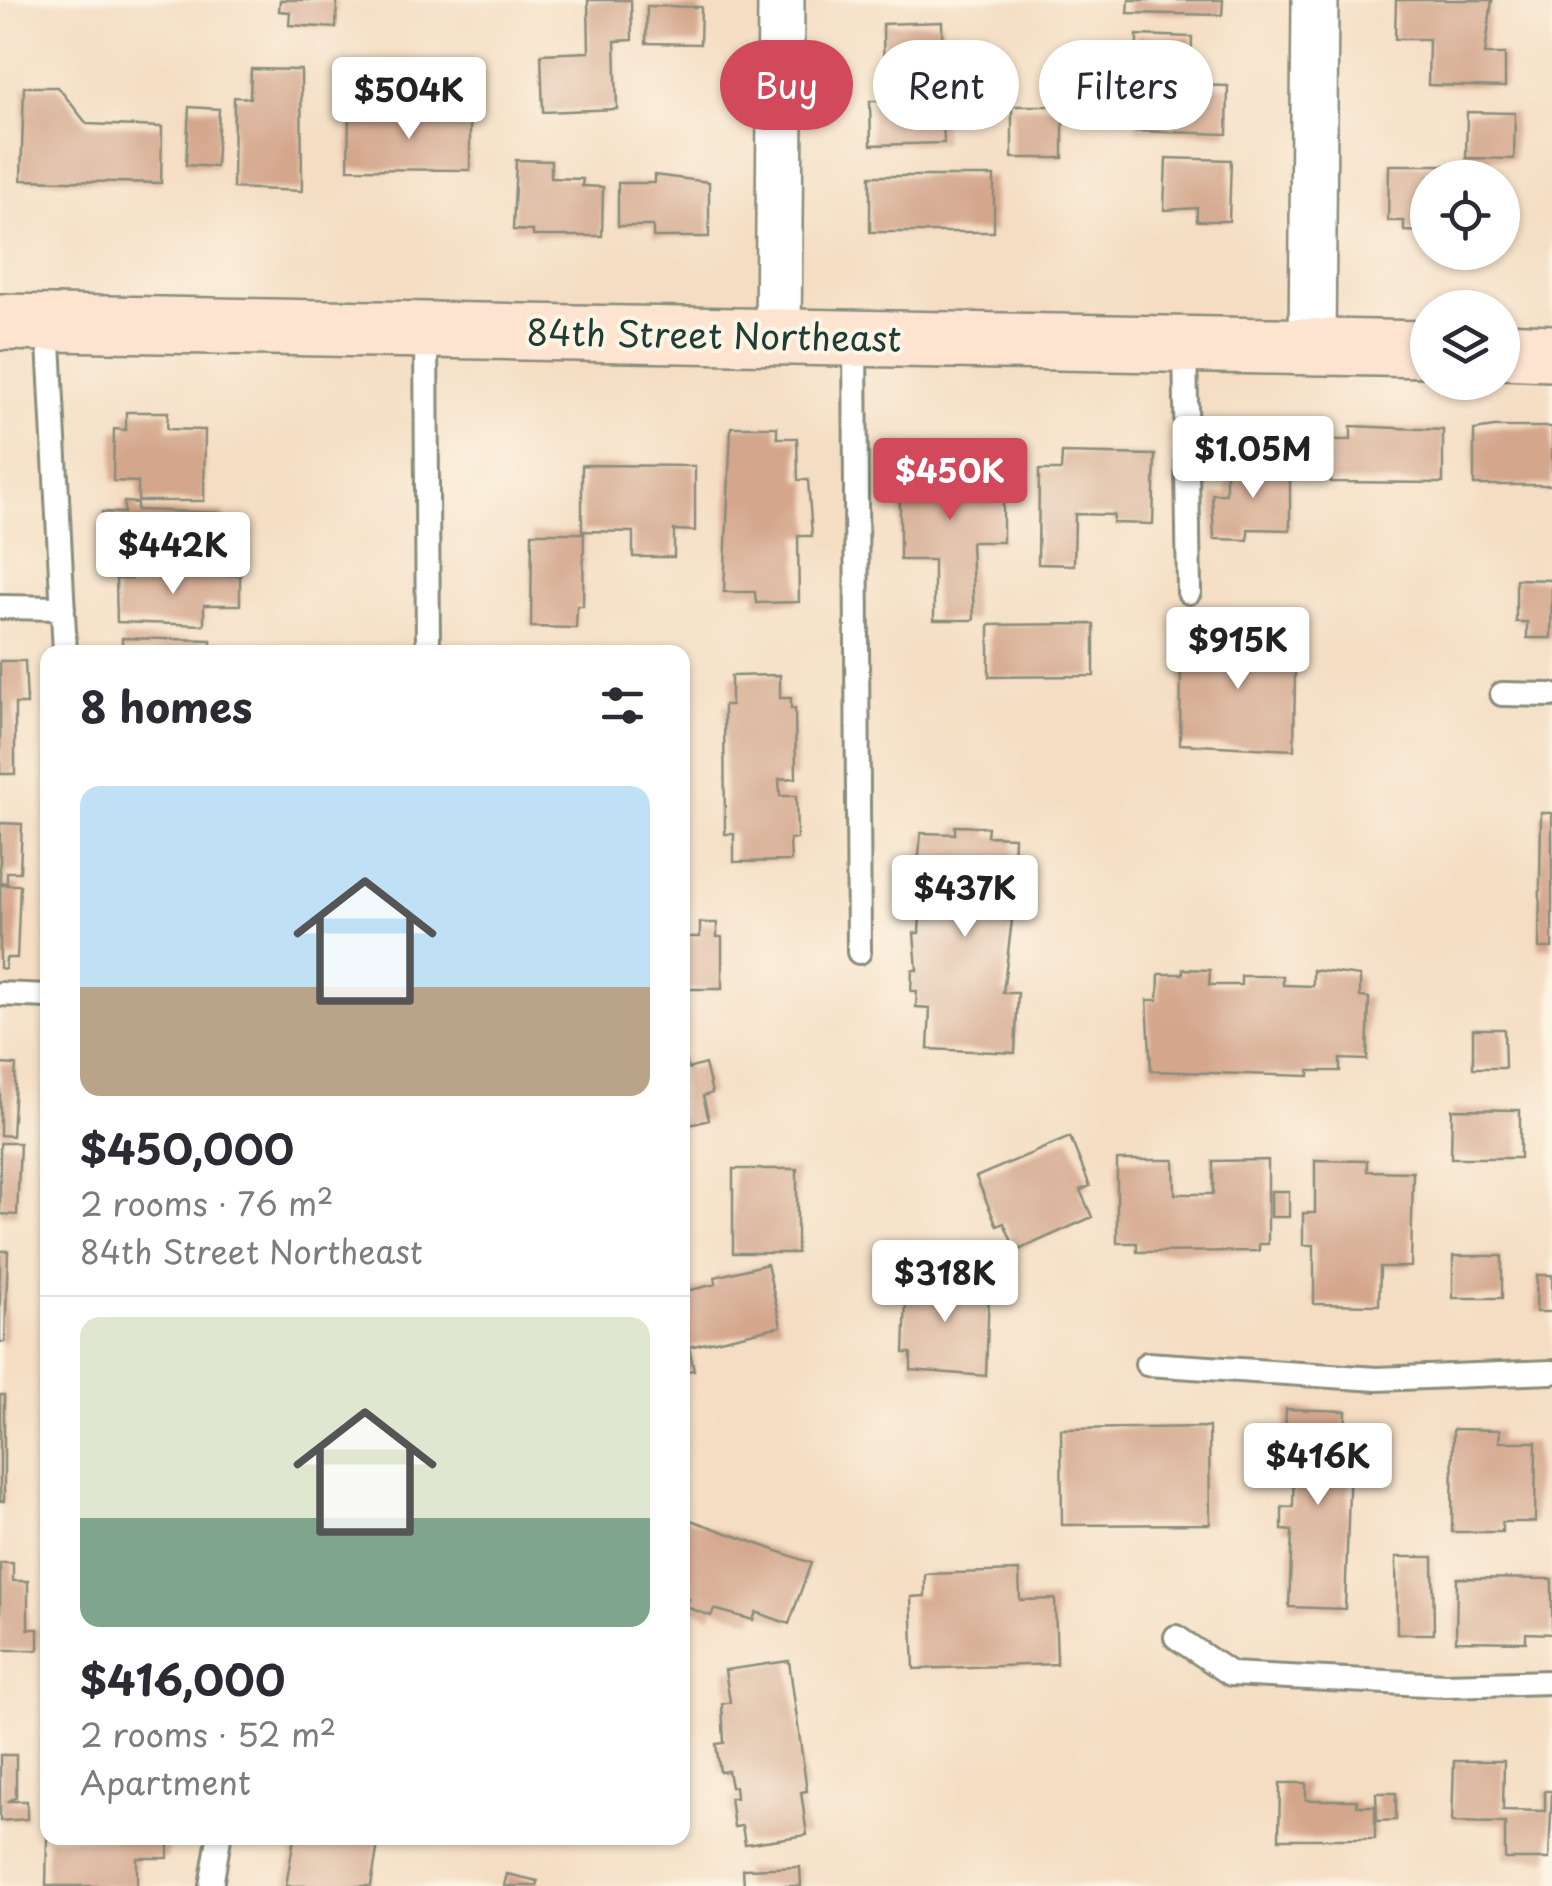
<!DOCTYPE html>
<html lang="en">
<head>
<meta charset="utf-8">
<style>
	:root { --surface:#fff; --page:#f7f7f7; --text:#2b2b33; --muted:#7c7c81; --line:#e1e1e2; --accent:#d1495b }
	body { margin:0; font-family:"Playpen Sans",sans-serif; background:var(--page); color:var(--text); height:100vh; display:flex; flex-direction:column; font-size:38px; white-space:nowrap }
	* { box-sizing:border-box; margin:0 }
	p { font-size:32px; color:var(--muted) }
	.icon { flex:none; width:55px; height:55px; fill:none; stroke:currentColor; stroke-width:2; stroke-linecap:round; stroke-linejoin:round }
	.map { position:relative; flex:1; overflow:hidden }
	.details { position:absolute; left:40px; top:645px; width:650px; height:1200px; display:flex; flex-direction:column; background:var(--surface); border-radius:20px; box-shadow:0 2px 8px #0004 }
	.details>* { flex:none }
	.banner { position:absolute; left:720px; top:40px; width:680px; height:90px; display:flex; gap:20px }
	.controls { position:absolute; left:1410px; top:160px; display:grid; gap:20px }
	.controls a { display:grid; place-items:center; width:110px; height:110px; border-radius:50%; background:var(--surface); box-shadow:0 2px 8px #0004; font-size:50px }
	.price { position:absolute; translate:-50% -85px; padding:0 22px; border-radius:10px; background:#fff; color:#222; font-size:32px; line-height:65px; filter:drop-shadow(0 2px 5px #0008) }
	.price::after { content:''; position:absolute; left:50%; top:60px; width:30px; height:22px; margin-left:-15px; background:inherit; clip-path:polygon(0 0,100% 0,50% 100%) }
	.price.selected { background:var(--accent); color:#fff }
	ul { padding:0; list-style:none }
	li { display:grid; align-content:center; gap:20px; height:530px; padding:0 40px }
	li+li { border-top:2px solid var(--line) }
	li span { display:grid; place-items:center; height:310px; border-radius:20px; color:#555 }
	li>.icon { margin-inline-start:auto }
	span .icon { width:180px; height:180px; fill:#fffc; stroke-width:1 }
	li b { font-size:42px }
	h2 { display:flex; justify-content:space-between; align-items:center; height:120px; padding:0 40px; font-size:42px }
	.chip { padding:0 35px; border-radius:45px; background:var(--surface); box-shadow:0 2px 8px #0004; font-size:35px; line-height:90px }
	.chip.selected { background:var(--accent); color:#fff }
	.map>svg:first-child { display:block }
	.building { fill:#d4a78d }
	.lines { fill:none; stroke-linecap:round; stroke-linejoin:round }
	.lane-casing { stroke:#8a8d7b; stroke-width:28 }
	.street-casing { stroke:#8a8d7b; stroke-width:50 }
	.secondary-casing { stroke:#8a8d7b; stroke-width:60 }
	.lane { stroke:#fff; stroke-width:22 }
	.street { stroke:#fff; stroke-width:45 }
	.secondary { stroke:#fde4d1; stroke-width:55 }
	.labels { text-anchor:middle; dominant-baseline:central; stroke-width:8; stroke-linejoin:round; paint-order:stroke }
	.street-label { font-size:35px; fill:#1f3d34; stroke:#fcf5e5 }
</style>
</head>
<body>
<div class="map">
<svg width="1552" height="1886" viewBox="0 0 1552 1886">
	<rect width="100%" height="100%" fill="#fcf5e5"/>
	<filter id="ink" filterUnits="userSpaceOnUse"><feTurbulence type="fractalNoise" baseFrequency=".01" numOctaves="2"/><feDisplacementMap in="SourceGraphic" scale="20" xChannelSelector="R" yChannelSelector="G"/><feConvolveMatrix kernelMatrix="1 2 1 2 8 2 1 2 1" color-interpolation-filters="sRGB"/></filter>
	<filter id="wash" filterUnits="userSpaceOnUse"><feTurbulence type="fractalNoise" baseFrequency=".0048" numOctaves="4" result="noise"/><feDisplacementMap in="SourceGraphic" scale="40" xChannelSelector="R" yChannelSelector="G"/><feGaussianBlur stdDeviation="2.25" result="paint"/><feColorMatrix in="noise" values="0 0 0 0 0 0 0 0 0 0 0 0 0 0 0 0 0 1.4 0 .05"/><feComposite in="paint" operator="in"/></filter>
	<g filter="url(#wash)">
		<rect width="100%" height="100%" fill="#f4ddc2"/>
		<g id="blocks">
			<!-- building -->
			<path class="building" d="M280,0H337L336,28L289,25L290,12L279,11Z
				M588,0H631L632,40L615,41L617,109L543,112L541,54L589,52Z
				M1129,0H1223L1222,15L1128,13Z
				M1396,0H1492L1485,54H1505V87L1428,85L1429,39H1395Z
				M647,6L701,7L700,44L646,43Z
				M942,22L943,73L972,72V113H943L944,143L871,145L870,101H884L883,24Z
				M1137,35L1192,37L1191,85L1228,86L1227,134L1136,131Z
				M251,69L301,70L302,191L233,188L234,97L250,98Z
				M24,87H58L87,124L162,127L161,183L21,180Z
				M1012,106H1063V158H1012Z
				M189,107L219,109L216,167L186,165Z
				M1467,112L1515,113L1514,159L1466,158Z
				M349,113L470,114V170L348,169Z
				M1166,158L1231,160L1229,221H1197V208L1164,210Z
				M516,160L551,161V178L583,179L582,186L603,187L602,236H533V231L513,230Z
				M1389,165H1451V178H1428V232L1404,231V221H1388Z
				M654,175L709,182V237H653V226H618V183H654Z
				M870,176H994V232H870Z
				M126,412H168L167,429L205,430L204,501H138V482L113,481L114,429L126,430Z
				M1351,426L1443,430V483L1331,482V440H1351Z
				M731,427H777V438H797L798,480H808L812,536H798L799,602L756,603L755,592H724Z
				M1494,427H1552V485H1474V430Z
				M1062,453L1155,455L1153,524L1113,523L1114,515L1075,514L1074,565L1038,564L1039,470H1061Z
				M922,456L1003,462V542H971L974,620H934V560H900V463H922Z
				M1264,462H1290V530L1248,529V540L1214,539L1212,494H1226V469H1249V464Z
				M582,465L695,466V531L674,530V557H633V532L582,531Z
				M124,502L137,503V510L224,513L223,539L185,538L184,560L121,559L122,539L101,538L102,512L124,513Z
				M532,533H584L583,606H577L576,628L531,627Z
				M132,569H157V575H240V605H204V625L117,622L116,579H132Z
				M1516,579L1552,580L1551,638H1527V622H1516Z
				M1094,624V676L989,677V625Z
				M1200,626L1279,632V668H1295L1294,750L1180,744L1181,664H1200Z
				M122,638L211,640V652H122Z
				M0,661H25L27,704H15V774H0Z
				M780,675V698H791V709L795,708L796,778L779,779L780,796H796L797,839H790L791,861L734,862V834H725L724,705H731V676Z
				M1541,813H1552V948H1539Z
				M0,823L22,824L20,872H7V883H0Z
				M955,826L988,827L987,836L1014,837L1013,863H1019L1018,889H1004L1002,919L1012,920L1003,993H1018L1015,1053L928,1049L930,1008L916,1007L917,991H911L912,970H917L914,933H919L920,914L914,913L921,833L955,834Z
				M0,885H20L17,958H6L5,969L0,968Z
				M700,923H717V937H722V989H682V937H700Z
				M1183,969L1210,970L1209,985H1241V976H1283V985L1313,986V970L1360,976V997L1369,998L1367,1060L1340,1059V1071H1309V1076L1151,1071L1147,1000H1158L1159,974H1183Z
				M1473,1029H1504L1505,1068H1473Z
				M682,1054L688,1069L705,1064L712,1093L703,1096L709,1120L682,1127Z
				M0,1064L16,1065L12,1136L0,1135Z
				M1452,1109L1520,1110V1158H1451Z
				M1070,1137L1090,1186L1080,1190L1092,1217L1016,1251L1004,1223L997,1226L976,1177Z
				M0,1143H20L17,1215L0,1214Z
				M1117,1160H1174L1175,1194H1213V1161L1268,1160V1244H1259V1251L1137,1252V1243H1117Z
				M1315,1160L1367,1161V1171L1413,1172L1411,1267H1380L1379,1305L1314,1304V1245H1303V1213H1315Z
				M733,1169H797V1253H733Z
				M1271,1191H1289V1217H1271Z
				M0,1251H8L5,1342H0Z
				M1453,1256H1502V1298H1453Z
				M767,1264L781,1326L689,1347L694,1370L682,1372V1292L716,1284L715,1277Z
				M907,1269L951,1271V1289L989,1290L986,1376L911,1370V1353H904Z
				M1537,1275H1552V1312H1536Z
				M0,1395H4V1501H0Z
				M1286,1409L1346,1411L1344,1462H1350L1345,1609L1289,1607L1292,1531L1282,1530V1507H1293L1294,1459H1284Z
				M1209,1427L1210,1524L1062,1525L1061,1429Z
				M1453,1429L1500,1430L1499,1442H1536L1535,1522H1502V1532H1452Z
				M685,1518L811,1563L789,1624L756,1612L753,1620L714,1609L711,1616L686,1607L689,1599L682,1596Z
				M1396,1557H1433L1434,1634H1397Z
				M0,1563H13V1581H28V1629H38V1650H0Z
				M1019,1571L1020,1600L1055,1599L1057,1664L914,1669L911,1597L925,1596V1574Z
				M1457,1578L1552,1579V1634L1526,1633V1642L1456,1641Z
				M789,1661L807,1791L801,1792L807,1835L745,1844L742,1826L734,1827L730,1798H736L735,1787H731L728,1771L720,1772L716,1744L724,1743L722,1704L730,1702L725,1670Z
				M0,1755H16V1797L9,1801H27V1819L0,1821Z
				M1454,1761H1504L1503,1810L1545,1811V1791H1552L1549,1859H1505V1823L1452,1822Z
				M1280,1783H1306V1800H1357V1806H1375V1839H1279Z
				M1376,1793H1396V1820L1377,1821Z
				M47,1838H168V1858H137V1886H46Z
				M294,1838H379L371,1886H286Z
				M800,1867L801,1886H744L743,1869Z
				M507,1874L538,1881L537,1886H504Z"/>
		</g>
	</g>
	<g filter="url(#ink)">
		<use href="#blocks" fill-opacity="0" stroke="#8a8d7b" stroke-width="2.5"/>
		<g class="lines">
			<!-- lane casing -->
			<g class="lane-casing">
				<path id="lane" d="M48,323L65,652
					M426,331L428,652
					M855,337L859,952
					M1185,343L1189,592
					M0,607L63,608
					M1502,694L1552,695
					M0,994L48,996
					M1147,1364L1377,1379L1552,1372
					M1176,1637L1231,1674L1445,1685L1552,1682
					M211,1886L219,1838"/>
			</g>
			<!-- street casing -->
			<g class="street-casing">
				<path id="street" d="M778,336L781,0
					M1312,345L1315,0"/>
			</g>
			<!-- secondary casing -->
			<g class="secondary-casing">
				<path id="secondary" d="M0,322L1428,349
					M1502,351L1552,353"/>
			</g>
			<!-- lane -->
			<use href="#lane" class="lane"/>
			<!-- street -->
			<use href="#street" class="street"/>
			<!-- secondary -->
			<use href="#secondary" class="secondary"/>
		</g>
	</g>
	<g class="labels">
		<!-- street labels -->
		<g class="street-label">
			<text transform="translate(714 334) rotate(1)">84th Street Northeast</text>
		</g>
	</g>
</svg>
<div class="controls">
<a><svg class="icon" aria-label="locate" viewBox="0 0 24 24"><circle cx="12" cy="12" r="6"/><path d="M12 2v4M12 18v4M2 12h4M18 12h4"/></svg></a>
<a><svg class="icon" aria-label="layers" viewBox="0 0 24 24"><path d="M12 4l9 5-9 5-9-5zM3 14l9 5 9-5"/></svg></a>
</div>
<b class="price" style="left:409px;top:142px">$504K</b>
<b class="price" style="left:1253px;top:501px">$1.05M</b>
<b class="price selected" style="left:950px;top:523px">$450K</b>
<b class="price" style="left:173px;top:597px">$442K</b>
<b class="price" style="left:1238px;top:692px">$915K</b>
<b class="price" style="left:965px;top:940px">$437K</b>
<b class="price" style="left:945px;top:1325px">$318K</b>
<b class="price" style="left:1318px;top:1508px">$416K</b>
<div class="banner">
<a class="chip selected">Buy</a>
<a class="chip">Rent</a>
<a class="chip">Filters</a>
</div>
<section class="details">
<h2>8 homes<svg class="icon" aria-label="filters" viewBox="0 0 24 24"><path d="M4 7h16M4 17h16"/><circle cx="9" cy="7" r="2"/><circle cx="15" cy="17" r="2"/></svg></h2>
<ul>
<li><span style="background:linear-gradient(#bfe0f5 65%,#b9a48a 0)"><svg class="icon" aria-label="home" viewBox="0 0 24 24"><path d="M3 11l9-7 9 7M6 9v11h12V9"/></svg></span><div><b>$450,000</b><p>2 rooms · 76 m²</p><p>84th Street Northeast</p></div></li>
<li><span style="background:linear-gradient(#dfe7d0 65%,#7fa58c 0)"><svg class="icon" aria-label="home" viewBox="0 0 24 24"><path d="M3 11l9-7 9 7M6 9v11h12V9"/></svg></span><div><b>$416,000</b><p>2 rooms · 52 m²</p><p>Apartment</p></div></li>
</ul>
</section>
</div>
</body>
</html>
